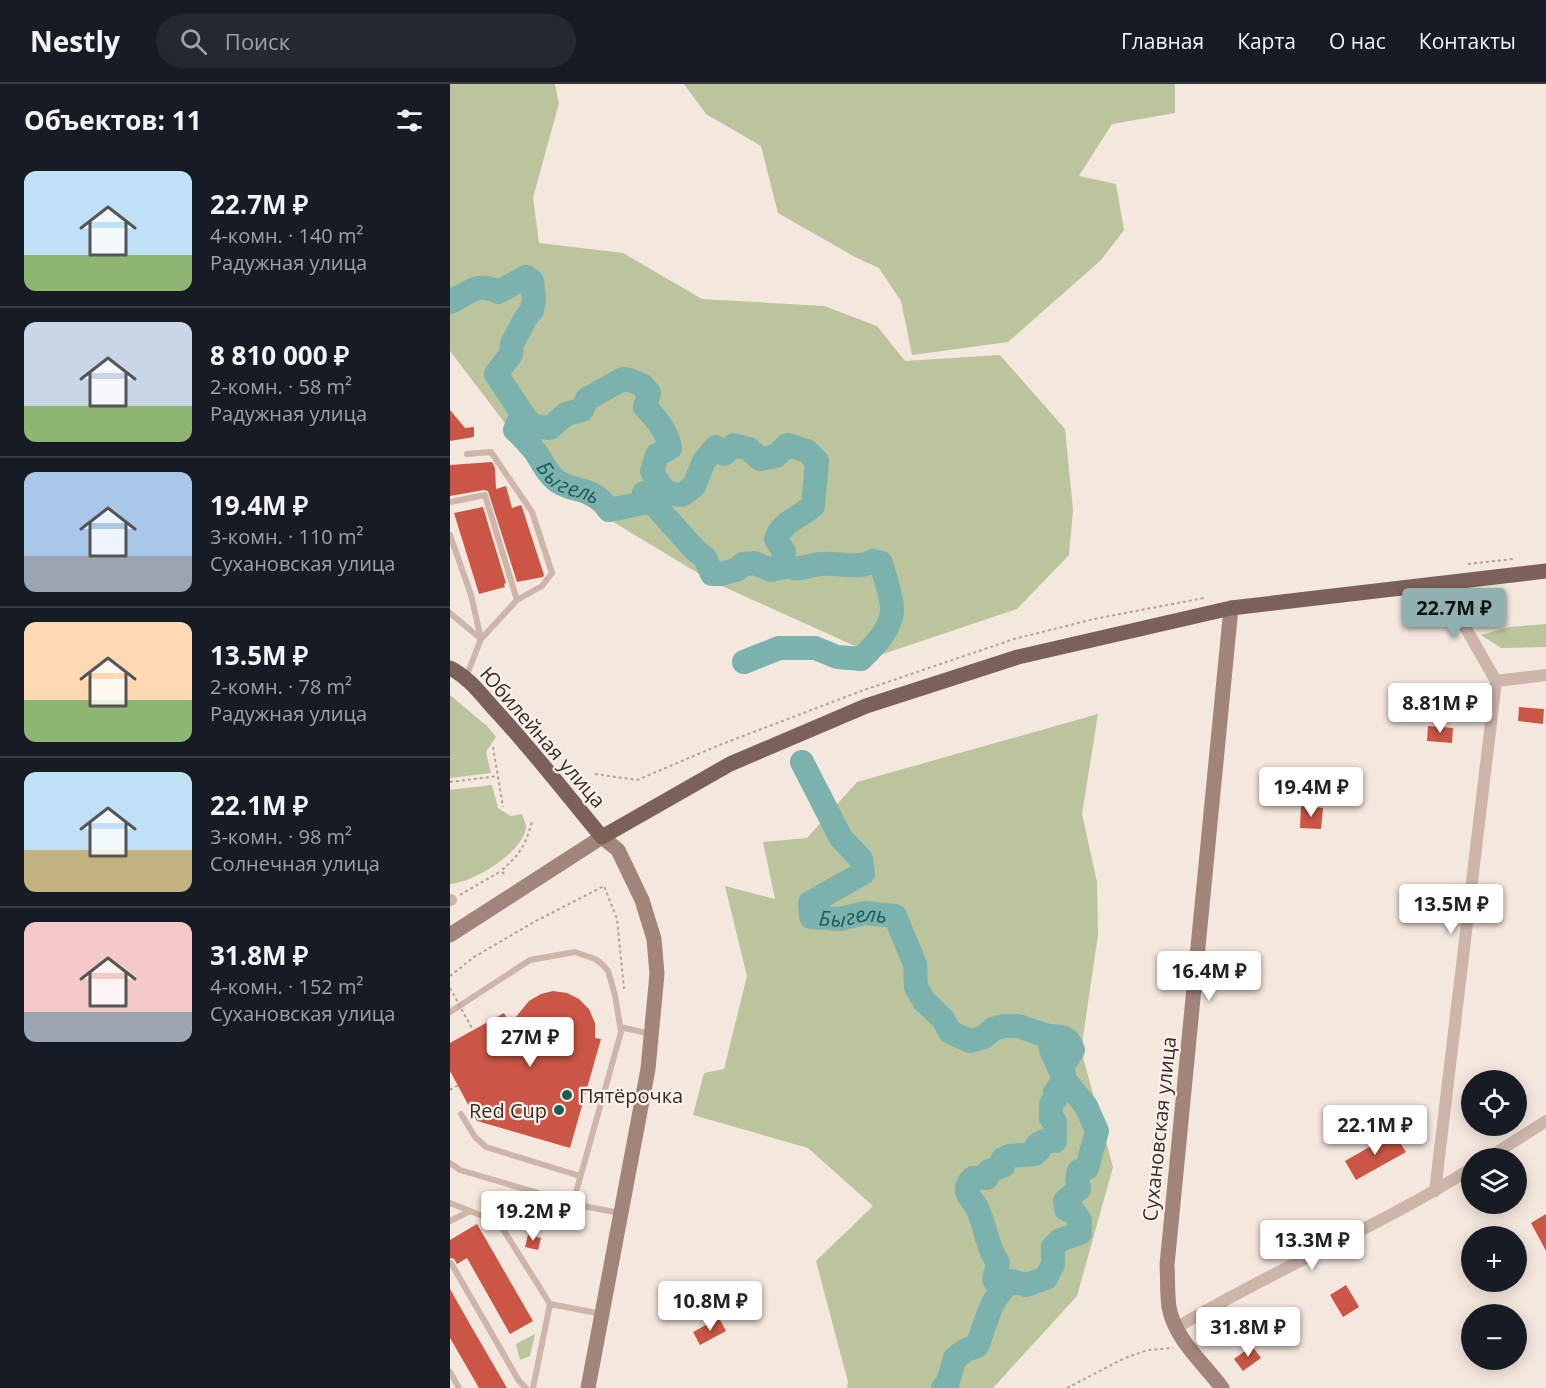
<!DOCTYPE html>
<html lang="ru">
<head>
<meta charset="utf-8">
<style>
	:root { --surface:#171b24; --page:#242831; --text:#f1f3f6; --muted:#9ea1a6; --line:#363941; --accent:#91b0b0 }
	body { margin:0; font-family:"Open Sans",sans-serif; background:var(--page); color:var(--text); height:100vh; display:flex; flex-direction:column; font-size:22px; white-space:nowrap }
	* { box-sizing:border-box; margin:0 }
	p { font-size:20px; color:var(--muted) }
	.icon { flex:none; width:33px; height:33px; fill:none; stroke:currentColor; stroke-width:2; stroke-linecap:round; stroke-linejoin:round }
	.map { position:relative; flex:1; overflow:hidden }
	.details { display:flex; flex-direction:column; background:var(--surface); width:450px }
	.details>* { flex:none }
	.controls { position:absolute; left:1011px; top:986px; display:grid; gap:12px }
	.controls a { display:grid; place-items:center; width:66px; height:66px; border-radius:50%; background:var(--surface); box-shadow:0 3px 15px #0003; font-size:30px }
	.price { position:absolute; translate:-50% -51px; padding:0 14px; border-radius:6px; background:#fff; color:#222; font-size:20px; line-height:39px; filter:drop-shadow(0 2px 3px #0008) }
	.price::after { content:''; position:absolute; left:50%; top:36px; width:18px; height:14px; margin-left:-9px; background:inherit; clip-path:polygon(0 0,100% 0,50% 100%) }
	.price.selected { background:var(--accent); color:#111 }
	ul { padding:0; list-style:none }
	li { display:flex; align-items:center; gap:18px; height:150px; padding:0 24px }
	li+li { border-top:2px solid var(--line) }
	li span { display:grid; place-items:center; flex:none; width:168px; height:120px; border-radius:12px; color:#555 }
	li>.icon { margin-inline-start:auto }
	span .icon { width:72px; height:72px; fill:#fffc; stroke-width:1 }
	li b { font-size:26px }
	h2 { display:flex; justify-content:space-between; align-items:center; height:72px; padding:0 24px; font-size:26px }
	header { display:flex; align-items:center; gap:36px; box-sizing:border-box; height:84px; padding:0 30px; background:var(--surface); border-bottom:2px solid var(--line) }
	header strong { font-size:28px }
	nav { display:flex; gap:33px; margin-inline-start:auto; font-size:21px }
	.search { width:420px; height:54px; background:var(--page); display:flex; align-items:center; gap:15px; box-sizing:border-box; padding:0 21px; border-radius:33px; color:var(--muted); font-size:22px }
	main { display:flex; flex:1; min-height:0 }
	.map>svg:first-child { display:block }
	.green { fill:#bbc49d }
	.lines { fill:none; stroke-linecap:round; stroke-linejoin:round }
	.river { stroke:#7bb2ae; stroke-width:24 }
	.building { fill:#cb5645 }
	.path { stroke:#b99f93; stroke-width:2; stroke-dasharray:3 3; stroke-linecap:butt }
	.lane { stroke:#cdb5a9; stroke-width:6 }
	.street { stroke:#cdb5a9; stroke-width:12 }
	.secondary { stroke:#a1847a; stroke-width:15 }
	.primary { stroke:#7c615a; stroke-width:15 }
	.path-bridge { stroke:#b99f93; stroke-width:2; stroke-dasharray:3 3; stroke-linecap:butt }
	.poi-dot { fill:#1c5d5a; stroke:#fbf2eb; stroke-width:2 }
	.labels { text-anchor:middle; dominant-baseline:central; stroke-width:4.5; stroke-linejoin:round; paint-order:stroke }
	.street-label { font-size:20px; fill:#3a2c29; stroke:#fbf2eb }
	.poi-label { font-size:20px; fill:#3a2c29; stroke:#fbf2eb; text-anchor:start }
	.water-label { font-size:21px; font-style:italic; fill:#1c5d5a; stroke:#fbf2eb }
</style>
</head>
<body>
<header>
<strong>Nestly</strong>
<div class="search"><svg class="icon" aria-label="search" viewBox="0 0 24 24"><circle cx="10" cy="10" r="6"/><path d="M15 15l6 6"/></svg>Поиск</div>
<nav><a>Главная</a><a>Карта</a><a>О нас</a><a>Контакты</a></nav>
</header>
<main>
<section class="details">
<h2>Объектов: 11<svg class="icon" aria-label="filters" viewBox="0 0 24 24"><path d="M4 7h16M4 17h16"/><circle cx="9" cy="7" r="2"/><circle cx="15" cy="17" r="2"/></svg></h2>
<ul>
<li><span style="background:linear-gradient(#bfe0f5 70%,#8fb573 0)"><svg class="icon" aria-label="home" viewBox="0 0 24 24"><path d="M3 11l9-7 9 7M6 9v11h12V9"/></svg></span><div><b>22.7M ₽</b><p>4-комн. · 140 m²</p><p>Радужная улица</p></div></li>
<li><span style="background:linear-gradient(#c9d6e8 70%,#8fb573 0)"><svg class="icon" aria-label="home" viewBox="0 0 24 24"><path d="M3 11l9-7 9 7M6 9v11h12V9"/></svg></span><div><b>8 810 000 ₽</b><p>2-комн. · 58 m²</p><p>Радужная улица</p></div></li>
<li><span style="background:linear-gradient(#a9c7e8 70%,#9aa5b1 0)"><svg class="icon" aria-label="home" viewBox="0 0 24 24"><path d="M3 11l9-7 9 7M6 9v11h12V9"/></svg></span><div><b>19.4M ₽</b><p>3-комн. · 110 m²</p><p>Сухановская улица</p></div></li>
<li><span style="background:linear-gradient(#ffd9b3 65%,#8fb573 0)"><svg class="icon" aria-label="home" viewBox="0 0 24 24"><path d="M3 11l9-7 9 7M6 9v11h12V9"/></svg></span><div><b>13.5M ₽</b><p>2-комн. · 78 m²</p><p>Радужная улица</p></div></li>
<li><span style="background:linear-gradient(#bfe0f5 65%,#c2b280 0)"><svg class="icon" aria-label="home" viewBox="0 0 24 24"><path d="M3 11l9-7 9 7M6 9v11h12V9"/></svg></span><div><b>22.1M ₽</b><p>3-комн. · 98 m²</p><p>Солнечная улица</p></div></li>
<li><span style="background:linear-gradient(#f6c9c9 75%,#9aa5b1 0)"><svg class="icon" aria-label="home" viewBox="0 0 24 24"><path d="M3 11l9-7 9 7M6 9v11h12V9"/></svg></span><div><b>31.8M ₽</b><p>4-комн. · 152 m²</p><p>Сухановская улица</p></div></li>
</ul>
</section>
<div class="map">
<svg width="1096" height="1304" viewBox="0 0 1096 1304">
	<rect width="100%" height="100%" fill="#f4e7de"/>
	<!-- green -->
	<path class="green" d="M0,0H105L109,19L83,114L89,159L173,169L252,215L374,222L427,242L455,277L550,271L615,345L623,426L619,471L567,525L427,572L261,497L102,401L0,267Z
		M234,0H725V29L662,40L629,92L666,100L674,146L651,176L558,258L462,271L451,217L429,184L405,173L328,129L311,62L256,30Z
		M1096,540V563L1051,564L1031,551L1060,543Z
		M0,611L38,643L46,653L36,668L41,689L0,694Z
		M648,630L632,730L647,798L648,851L631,966L663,1083L627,1212L543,1304H397L398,1298L366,1177L423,1122L358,1064L243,1031L254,989L274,985L297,892L275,802L325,815L313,758L357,754L407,698Z
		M42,701L48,724L61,732L72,730C73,734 76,739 76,743C74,768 22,799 0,800V706Z
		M85,1250L80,1272L70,1276L66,1260Z"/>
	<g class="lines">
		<!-- river -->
		<g class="river">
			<path d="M0,218C18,210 26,197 48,208L76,193L82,197L84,215L82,226L75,235L62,260L61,270L46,290L76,335L83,342L100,344L116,330L132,326L137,315L173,295L180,296L192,301L199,309L195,323C206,334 218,348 220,364L207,371L202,387C210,403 213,410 232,411L244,402L254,377L266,363L274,370L284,361L299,365L310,375L326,372L337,361L357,367L367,377L363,422C351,433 331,438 326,455L334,468L333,475C335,478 338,483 343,484C351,486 363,480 371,480C388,478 407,486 423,477L431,479C434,491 443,515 442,527C440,547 424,562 411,575L387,573L365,564H329L294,578"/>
			<path id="s1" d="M76,335L68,339L65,346C73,353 80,361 87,370C93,380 98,390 107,397C126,410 142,401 159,426L203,417"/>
			<path d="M196,410L194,409L245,466L255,474L262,490H271L288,485L293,480L304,479L321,486L338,482"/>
			<path id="s2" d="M352,678L391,754L411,775L413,789L360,819L361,833L390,835L415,829L445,832L465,880L466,903L474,917L493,935L500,948L520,957L534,953L543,945L553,942H568L598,952L602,968L614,995L636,1022L647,1047L637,1084L629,1087L627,1095L629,1105L615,1117L616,1125L624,1128L630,1137V1149L610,1156L603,1163V1180L596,1194L576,1201L562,1197C538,1215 538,1236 527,1262L516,1266L505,1274L498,1298L493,1304"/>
			<path d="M553,1204C537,1193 547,1194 548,1179C536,1162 536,1141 526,1122C523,1117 517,1112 517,1106C517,1100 519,1097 523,1094H537L539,1087L553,1082V1075L559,1072L585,1070L589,1066L587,1061L594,1057H605V1038L601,1034V1020L606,1014L605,1009L614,995L613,982L623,966C619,952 611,952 598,952"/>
		</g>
	</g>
	<!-- building -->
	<path class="building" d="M0,326L15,344L24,343V353L0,357Z
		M42,378L45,384L46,405L56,402L62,424L71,421L72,423L94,491L93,493L67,498L38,407L34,406L0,412V381Z
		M33,423L56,499L54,500L55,503L29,510L4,429Z
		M1069,623L1094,625L1093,640L1068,637Z
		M978,642L1003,644L1002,659L977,657Z
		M851,722L873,724L871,745L850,744Z
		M103,907L117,909L129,915L139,925L145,939V954L151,955L120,1064L27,1037L0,987V959L54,929L60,940L79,917L91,910Z
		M944,1049L956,1068L906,1096L895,1077Z
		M1096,1130V1167L1081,1139Z
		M27,1140L83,1237L60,1250L17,1174L7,1180L4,1175L0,1174V1156Z
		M78,1151L91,1154L88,1166L75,1163Z
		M896,1201L909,1223L893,1233L880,1211Z
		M0,1205L21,1242L57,1304H29L0,1254Z
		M269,1234L276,1247L250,1261L243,1248Z
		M802,1262L811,1274L793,1287L784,1275Z"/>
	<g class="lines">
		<!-- path -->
		<path class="path" d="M1018,480L1063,475
			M43,663L53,723
			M145,690L187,696L272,660L414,606L564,555L644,535L754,514
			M0,698L48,692
			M54,790L51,787C70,770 76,761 82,737
			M10,811L51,787
			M0,892L24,873L84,838L154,802L167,835L174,905
			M0,1006L8,1001
			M617,1304L675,1274L698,1266L723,1264"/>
		<!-- lane -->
		<path class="lane" d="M0,418L35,411L67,516
			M0,451L21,511L31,555L16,593
			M0,529L31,555L67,516L92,502L102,489L82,428L41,368L17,370
			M0,928L80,876L125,868L145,875L152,880L158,887L165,911L171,948L123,1119
			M170,943L201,950
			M11,1030L25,1053L36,1063L130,1092
			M0,1079L10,1086L20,1089L133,1122L170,1129
			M0,1119L20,1127
			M0,1137L20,1127L43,1136L51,1142L100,1220
			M1,1179L69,1297L76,1304
			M0,1288L9,1304
			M83,1304L100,1220L152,1230"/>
		<!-- street -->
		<path class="street" d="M1008,497L1014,541L1046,597
			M1046,597L1096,591
			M0,816H1
			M1038,1074L1096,1037
			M985,1107L1046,597
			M726,1244C822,1186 927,1144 1022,1084"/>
		<!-- secondary -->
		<path class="secondary" d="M0,851L152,753L168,766L192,816L204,855L207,890L198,985L138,1304
			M772,1304C753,1278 725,1256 719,1223C717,1210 718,1195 717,1181L781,524"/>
		<!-- primary -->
		<path class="primary" d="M0,584C20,594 32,612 47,628C84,668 117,711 152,753L280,680L416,622L568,573L781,524L1096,487"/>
		<!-- path-bridge -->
		<path class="path-bridge" d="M0,904L23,946"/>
	</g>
	<!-- markers -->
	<g class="poi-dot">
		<circle cx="117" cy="1011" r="6"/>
		<circle cx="109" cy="1026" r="6"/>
	</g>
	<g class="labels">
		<!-- street labels -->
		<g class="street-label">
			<text transform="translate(93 653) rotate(49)">Юбилейная улица</text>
			<text transform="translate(709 1045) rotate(-84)">Сухановская улица</text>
		</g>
		<!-- poi labels -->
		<g class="poi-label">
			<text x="129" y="1011">Пятёрочка</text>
			<text x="97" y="1026" text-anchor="end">Red Cup</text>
		</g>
		<!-- water labels -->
		<g class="water-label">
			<text stroke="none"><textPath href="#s1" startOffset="94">Быгель</textPath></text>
			<text stroke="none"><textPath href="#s2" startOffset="246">Быгель</textPath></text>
		</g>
	</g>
</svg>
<div class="controls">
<a><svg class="icon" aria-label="locate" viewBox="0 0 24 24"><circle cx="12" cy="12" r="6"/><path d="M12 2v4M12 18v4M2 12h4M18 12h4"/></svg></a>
<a><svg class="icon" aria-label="layers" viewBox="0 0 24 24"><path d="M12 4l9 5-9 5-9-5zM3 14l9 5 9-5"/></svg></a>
<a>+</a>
<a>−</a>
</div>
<b class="price selected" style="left:1004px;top:555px">22.7M ₽</b>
<b class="price" style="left:990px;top:650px">8.81M ₽</b>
<b class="price" style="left:861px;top:734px">19.4M ₽</b>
<b class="price" style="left:1001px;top:851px">13.5M ₽</b>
<b class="price" style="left:759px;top:918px">16.4M ₽</b>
<b class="price" style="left:80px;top:984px">27M ₽</b>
<b class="price" style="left:925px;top:1072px">22.1M ₽</b>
<b class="price" style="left:83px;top:1158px">19.2M ₽</b>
<b class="price" style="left:862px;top:1187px">13.3M ₽</b>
<b class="price" style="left:260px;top:1248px">10.8M ₽</b>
<b class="price" style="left:798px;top:1274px">31.8M ₽</b>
</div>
</main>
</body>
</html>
